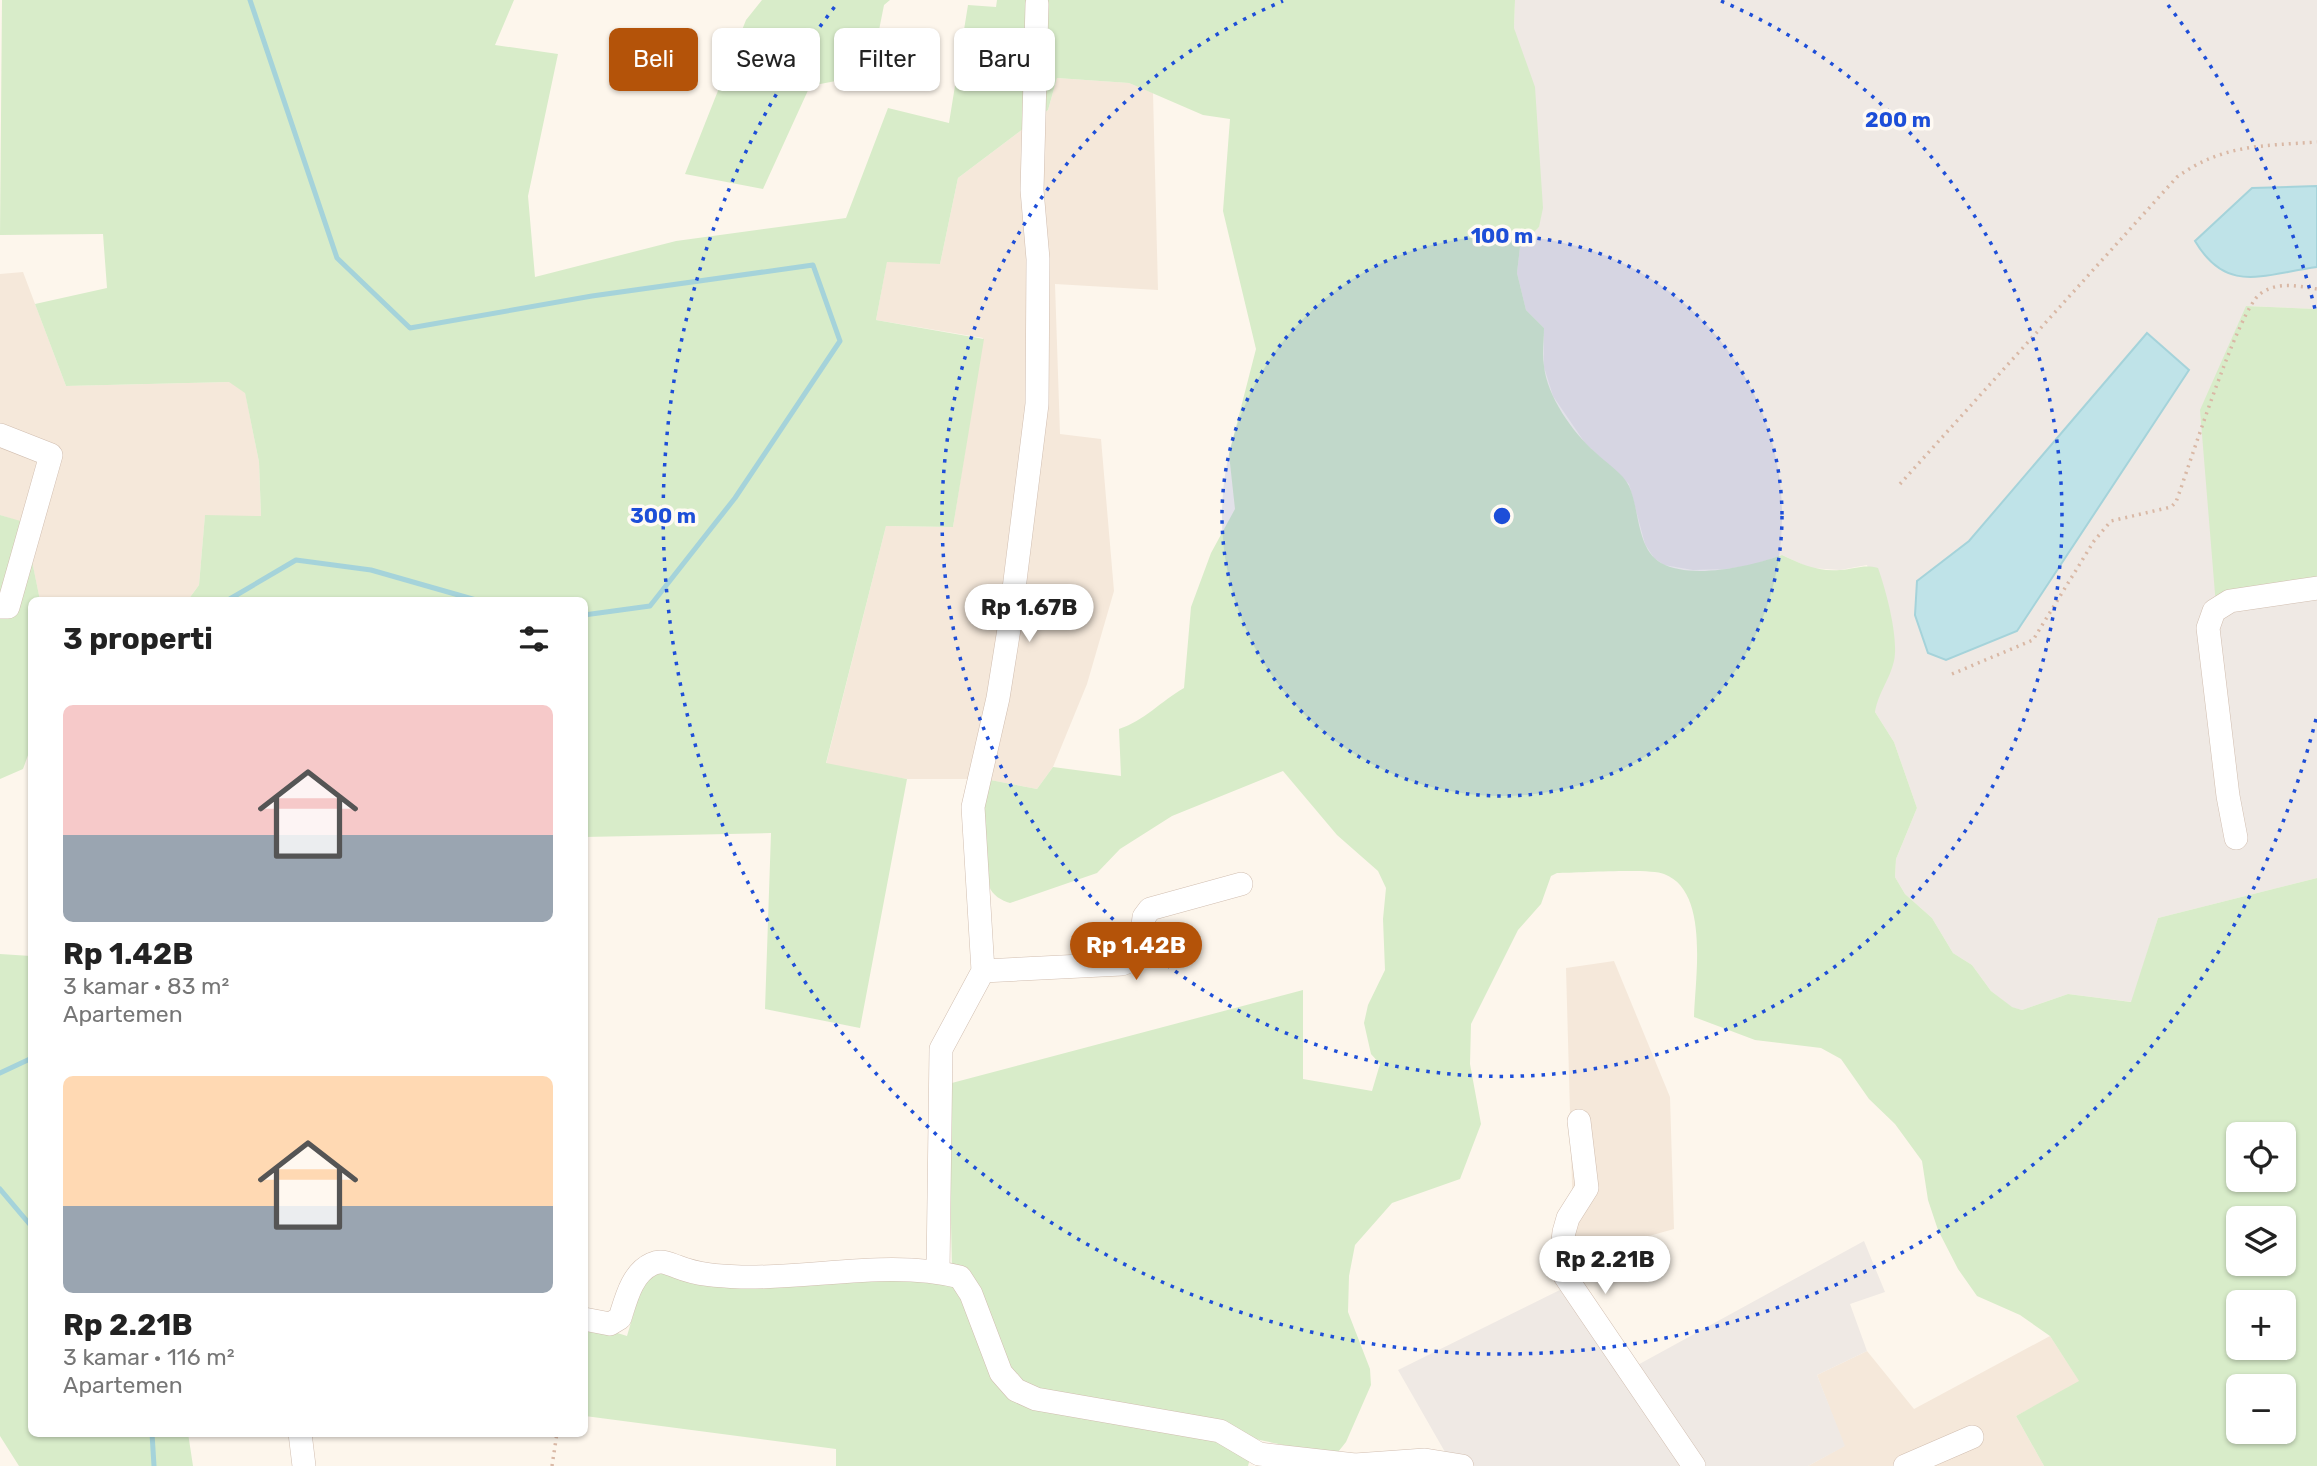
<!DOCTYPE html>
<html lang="id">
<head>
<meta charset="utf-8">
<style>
	:root { --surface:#fff; --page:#f2f2f2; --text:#222; --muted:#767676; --accent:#b45309 }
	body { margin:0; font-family:Rubik,sans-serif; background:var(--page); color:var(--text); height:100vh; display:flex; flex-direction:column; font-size:26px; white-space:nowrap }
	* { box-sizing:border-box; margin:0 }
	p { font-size:23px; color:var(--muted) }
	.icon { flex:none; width:38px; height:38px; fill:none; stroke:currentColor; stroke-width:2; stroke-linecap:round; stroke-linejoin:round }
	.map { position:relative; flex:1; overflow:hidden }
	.details { position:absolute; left:28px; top:597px; width:560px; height:840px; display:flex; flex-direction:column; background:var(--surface); border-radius:10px; box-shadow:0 2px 5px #0004 }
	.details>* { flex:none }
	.hud { position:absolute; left:609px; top:28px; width:665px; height:63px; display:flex; gap:14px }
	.buttons { position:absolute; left:2226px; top:1122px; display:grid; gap:14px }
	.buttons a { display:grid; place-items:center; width:70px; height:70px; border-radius:10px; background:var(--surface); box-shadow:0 2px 5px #0004; font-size:35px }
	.price { position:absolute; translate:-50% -60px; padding:0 16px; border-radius:24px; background:#fff; color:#222; font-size:23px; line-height:46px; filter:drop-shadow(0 2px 4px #0008) }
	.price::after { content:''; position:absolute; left:50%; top:42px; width:21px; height:16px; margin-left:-10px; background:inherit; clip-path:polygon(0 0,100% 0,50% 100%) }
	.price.current { background:var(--accent); color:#fff }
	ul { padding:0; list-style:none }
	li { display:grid; align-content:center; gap:14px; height:371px; padding:0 35px }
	li span { display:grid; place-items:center; height:217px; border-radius:10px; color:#555 }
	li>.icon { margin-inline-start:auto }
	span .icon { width:126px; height:126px; fill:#fffc; stroke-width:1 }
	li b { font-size:30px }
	h2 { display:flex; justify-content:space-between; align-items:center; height:84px; padding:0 35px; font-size:30px }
	.tag { padding:0 24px; border-radius:10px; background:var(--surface); box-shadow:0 2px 5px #0004; font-size:24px; line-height:63px }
	.tag.current { background:var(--accent); color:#fff }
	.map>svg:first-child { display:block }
	.residential { fill:#f5e8da }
	.industrial { fill:#efe9e4 }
	.green { fill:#d8ecc9; fill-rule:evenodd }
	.water { fill:#bfe3e8; stroke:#a5d3da; stroke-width:2 }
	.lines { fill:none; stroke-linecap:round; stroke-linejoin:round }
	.stream { stroke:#a5d3da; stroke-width:5 }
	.minor-casing { stroke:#d1beb0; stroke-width:24 }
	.path { stroke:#d9b8a5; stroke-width:3.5; stroke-dasharray:2 5; stroke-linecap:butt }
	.minor { stroke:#fff; stroke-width:23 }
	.ring { fill:none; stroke:#1d4ed8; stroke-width:3.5; stroke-dasharray:3.5 7 }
	.centre { fill:#1d4ed8; stroke:#fffaf3; stroke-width:3.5 }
	.ring-label { font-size:21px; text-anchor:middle; font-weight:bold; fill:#1d4ed8; stroke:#fffaf3; stroke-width:7; stroke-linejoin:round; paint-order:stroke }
</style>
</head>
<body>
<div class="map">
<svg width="2317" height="1466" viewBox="0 0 2317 1466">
	<rect width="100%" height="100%" fill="#fdf6ec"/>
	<!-- residential -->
	<path class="residential" d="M1057,78L1129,83L1153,93L1158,290L1055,284L1060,434L1101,439L1114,591L1087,684L1053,767L1037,789L985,779H907L826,764L886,526L953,527L983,338L876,320L887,261L940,264L958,178L1048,110Z
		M23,272L66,386L230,382L245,392L259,462L261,517L205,516L199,585L188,600H40L24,523L0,515V274Z
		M1614,961L1670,1097L1674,1229L1574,1257L1566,968Z
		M2050,1336L2080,1382L2016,1416L2044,1466H1808L1844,1446L1817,1375L1867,1351L1914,1409Z"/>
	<!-- industrial -->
	<path class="industrial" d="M1515,0H2317V309L2246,306L2317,590V878L2158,918L2132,1002L2068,994L2022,1010L2011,1007L1991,991L1972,965L1953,953L1932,918L1905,894L1895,877L1896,859L1917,808L1894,742L1875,712L1877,697L1894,660L1867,565L1840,570L1810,568L1782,555L1752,565L1726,569L1693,570L1664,565L1654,558L1645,544L1629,484L1585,443L1553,396L1544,367V328L1526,310L1517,273L1520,247L1539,227L1514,28Z
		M1864,1241L1885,1292L1850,1304L1867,1351L1817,1375L1845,1446L1808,1466H1437L1449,1459L1398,1370L1576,1282L1634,1367Z"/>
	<!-- green -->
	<path class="green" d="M2,0H514L495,45L558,54L528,196L535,277L676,241L846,218L888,108L949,123L968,5L996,7L997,0H1515L1514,28L1535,87L1543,208L1539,227L1520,247L1517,273L1526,310L1544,328C1544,340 1542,354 1544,366C1547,396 1573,433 1595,452C1605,462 1623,473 1629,486C1640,510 1636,548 1661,563C1692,580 1751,566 1782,555C1801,564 1818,572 1840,570C1855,569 1864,564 1878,568C1886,590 1899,638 1894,661C1890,679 1878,693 1875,712L1894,742L1917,808L1896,859L1895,877L1905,894L1932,918L1953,953L1972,965L1991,991L2012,1007L2022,1010L2068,994L2131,1002L2158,918L2317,878V1466H2044L2016,1416L2079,1381L2050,1336L2020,1315L1977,1296L1958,1269L1938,1230L1928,1200L1922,1161L1895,1124L1869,1099L1841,1059L1821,1048L1755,1040L1694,1017C1695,978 1710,891 1664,874C1650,868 1577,873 1557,873L1551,876L1541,904L1518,930L1471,1024L1470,1064L1481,1124L1460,1179L1392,1203L1355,1245L1349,1276L1348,1312L1370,1369L1371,1385L1346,1442L1338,1452L1327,1454L1255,1439L1248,1466H836V1449L585,1416V1323L627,1336L642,1285L662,1265L952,1269L948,1084L1303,990V1079L1372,1091L1380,1064L1371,1054L1364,1023L1368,1005L1385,970L1383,919L1386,888L1378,871L1337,835L1283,771L1172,816L1120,849L1097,873L1010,903C1002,901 992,895 989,886C981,868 985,802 985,779L1037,789L1053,767L1121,776L1119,729C1144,721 1161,701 1184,688L1191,607L1211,553L1235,509L1229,454L1256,349L1223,211L1230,119L1203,115L1129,83L1057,78L1048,110L958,178L940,264L887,262L876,320L984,339L953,527L886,526L826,763L907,779L860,1028L765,1009L771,833L585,837L584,600H188L199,585L205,515L261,516L259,462L245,393L229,382L66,386L35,304L107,288L103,234L0,235ZM2238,1134H2284V1180H2238ZM2238,1218H2284V1264H2238ZM2238,1302H2284V1348H2238ZM2238,1386H2284V1432H2238Z
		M762,0H890L884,5L877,40L846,79L810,86L763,189L685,174L746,20Z
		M2246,306L2317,309V590L2216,606L2200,410Z
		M0,515L24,522L40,600H32L31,747L23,769L0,779Z
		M0,954L31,956L32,1433H188L193,1466H19L0,1436Z"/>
	<!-- water -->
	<path class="water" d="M2317,186V267C2263,274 2227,295 2195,241L2252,188Z
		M2147,333L2189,370L2017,631L1946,660L1928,653L1915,615L1917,581L1969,541Z"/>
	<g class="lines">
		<!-- stream -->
		<path class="stream" d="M250,0L337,258L410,328L592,296L813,265L840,341L735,498L650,606L584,615
			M228,600L296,560L371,570L476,600
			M0,1073L32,1058
			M0,1189L32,1227
			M152,1433L154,1466"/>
		<!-- minor casing -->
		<g class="minor-casing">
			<path id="minor" d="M0,435L51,455L8,607H0
				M2236,838L2228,796L2208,628L2214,611L2230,601L2317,588
				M983,971L1122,964L1139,957L1144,917L1150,909L1241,884
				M1579,1121L1587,1188L1568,1218L1564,1232L1561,1257L1565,1276L1694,1466
				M938,1271L941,1049L983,971L973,807L998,698L1009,629L1037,404L1038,259L1032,190L1037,4
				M584,1319L610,1324L620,1318C626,1299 632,1273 652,1264C662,1259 669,1264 678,1267C698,1275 719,1276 741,1277C811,1279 892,1259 960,1277L971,1294L1001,1373L1016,1390L1036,1399L1220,1431L1259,1454L1355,1465L1425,1460L1462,1466
				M300,1433L304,1466
				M1905,1466L1972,1437"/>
		</g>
		<!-- path -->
		<path class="path" d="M1900,484L2177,177C2223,144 2263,146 2317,142
			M1952,674L2033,640L2094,541L2111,521L2171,507L2176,502C2189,467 2238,310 2260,294C2277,281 2298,286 2317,289
			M552,1466L557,1433"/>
		<!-- minor -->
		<use href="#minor" class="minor"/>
	</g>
	<!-- distance rings -->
	<circle cx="1502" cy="516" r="280" fill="#1d4ed8" fill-opacity=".12"/>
	<g class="ring">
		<circle cx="1502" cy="516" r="280"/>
		<path d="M1721 1A560 560 0 1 1 1283 1"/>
		<path d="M2316 719A839 839 0 1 1 836 5M2168 5A839 839 0 0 1 2316 313"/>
	</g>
	<circle cx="1502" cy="516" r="10" class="centre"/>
	<g class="ring-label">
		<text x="1898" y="127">200 m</text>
		<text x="1502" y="243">100 m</text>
		<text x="663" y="523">300 m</text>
	</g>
</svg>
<div class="buttons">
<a><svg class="icon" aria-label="locate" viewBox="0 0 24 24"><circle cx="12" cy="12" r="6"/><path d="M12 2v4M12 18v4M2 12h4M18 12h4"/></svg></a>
<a><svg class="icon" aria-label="layers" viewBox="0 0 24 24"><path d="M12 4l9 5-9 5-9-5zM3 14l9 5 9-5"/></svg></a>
<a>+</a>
<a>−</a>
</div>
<b class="price" style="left:1029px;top:644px">Rp 1.67B</b>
<b class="price current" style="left:1136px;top:982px">Rp 1.42B</b>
<b class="price" style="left:1605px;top:1296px">Rp 2.21B</b>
<div class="hud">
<a class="tag current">Beli</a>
<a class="tag">Sewa</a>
<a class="tag">Filter</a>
<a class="tag">Baru</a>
</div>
<section class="details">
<h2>3 properti<svg class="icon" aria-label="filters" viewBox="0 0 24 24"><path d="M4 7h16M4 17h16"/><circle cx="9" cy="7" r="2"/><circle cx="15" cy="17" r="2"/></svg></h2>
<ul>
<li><span style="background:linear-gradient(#f6c9c9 60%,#9aa5b1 0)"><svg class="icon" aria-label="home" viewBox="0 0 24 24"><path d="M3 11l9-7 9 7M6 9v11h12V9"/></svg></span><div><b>Rp 1.42B</b><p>3 kamar · 83 m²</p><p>Apartemen</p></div></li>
<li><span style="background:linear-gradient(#ffd9b3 60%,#9aa5b1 0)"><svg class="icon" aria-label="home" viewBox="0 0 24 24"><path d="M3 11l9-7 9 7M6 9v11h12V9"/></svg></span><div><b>Rp 2.21B</b><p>3 kamar · 116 m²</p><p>Apartemen</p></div></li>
</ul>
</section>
</div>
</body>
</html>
